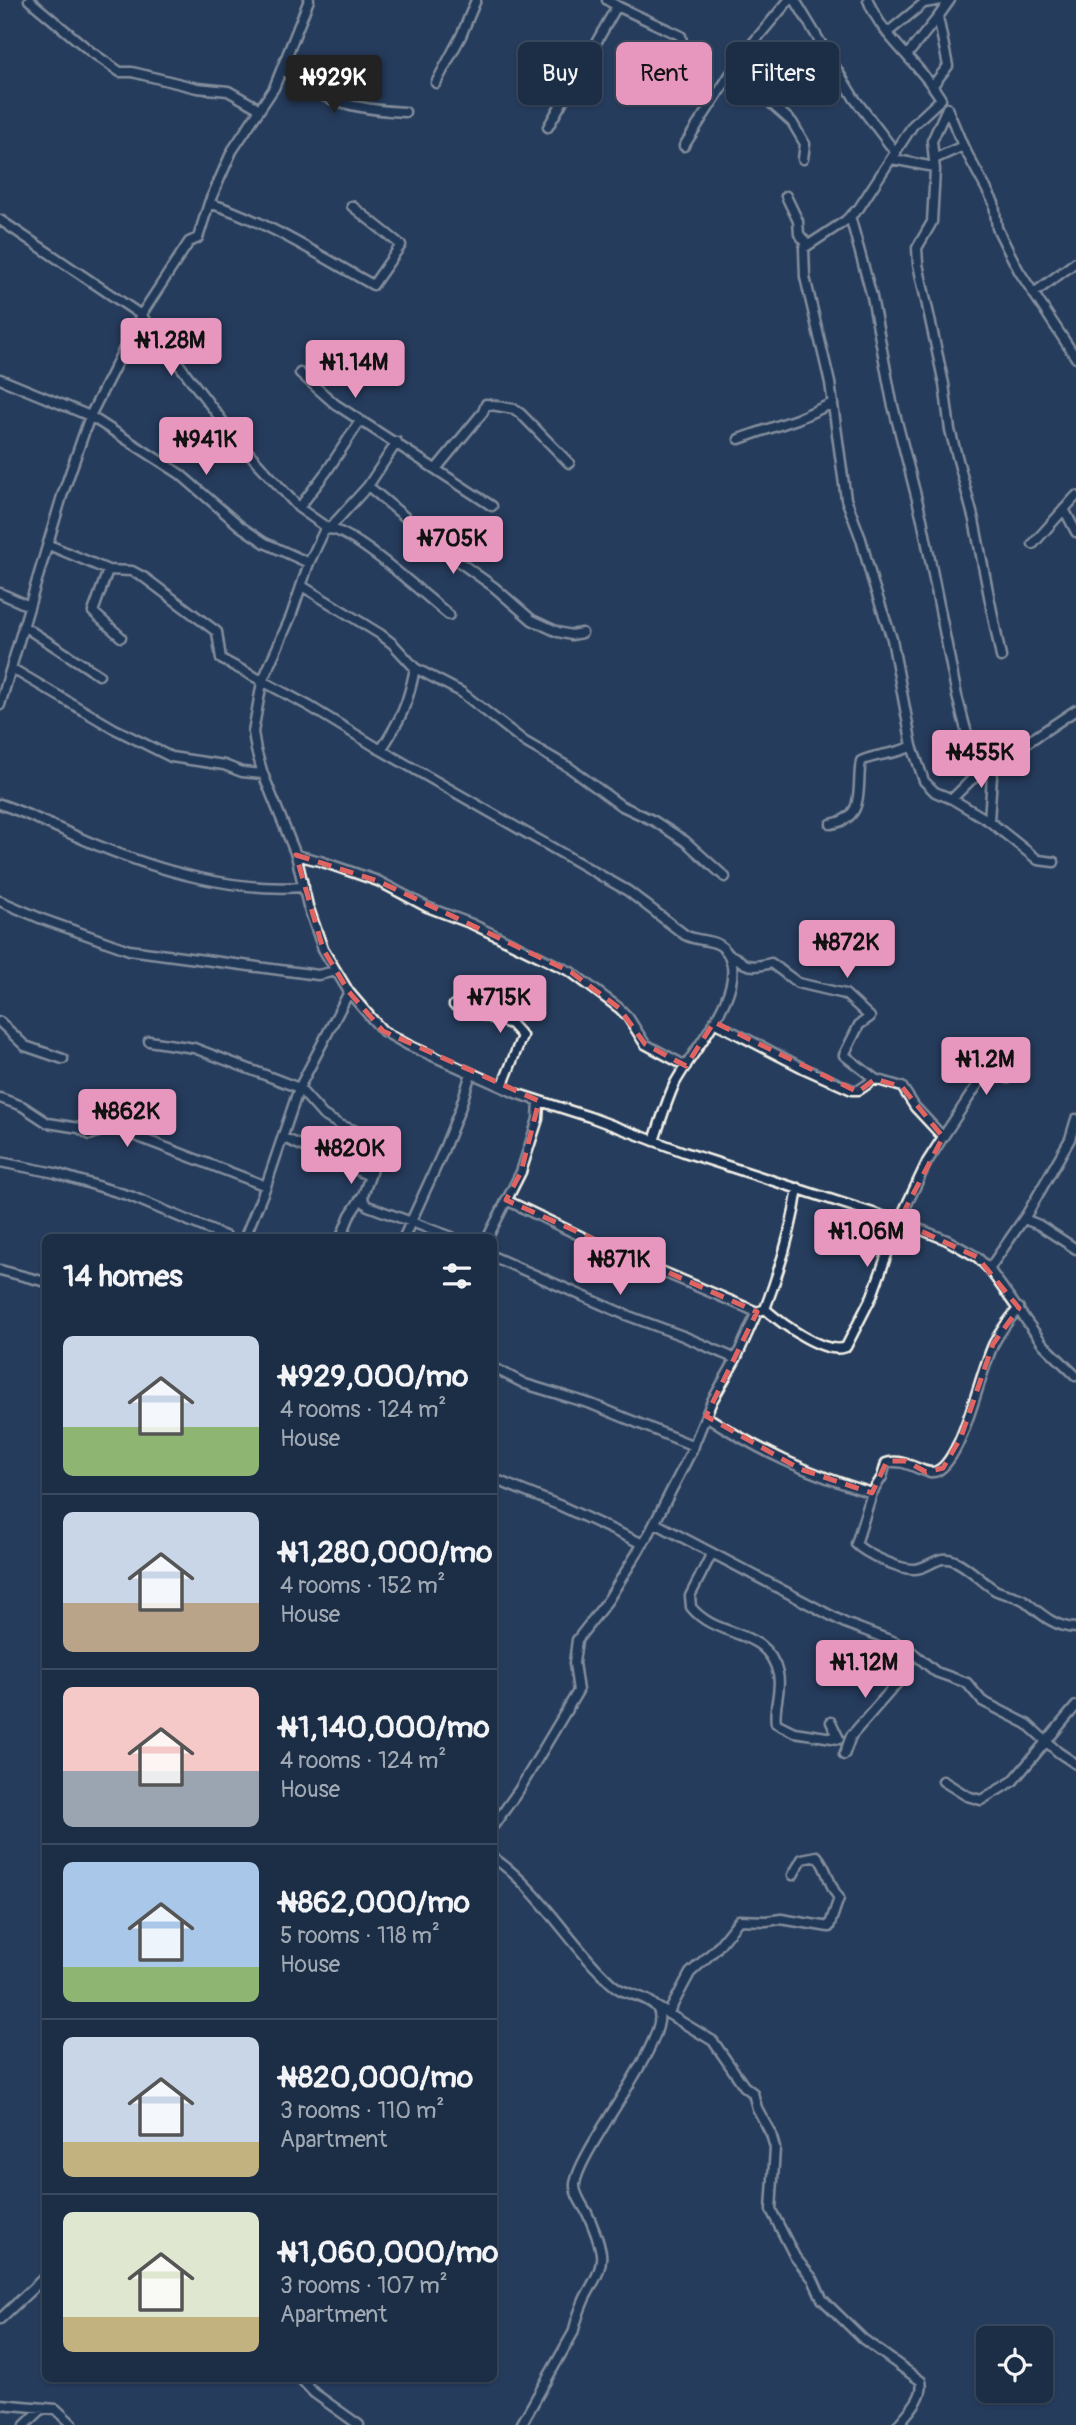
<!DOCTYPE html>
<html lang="en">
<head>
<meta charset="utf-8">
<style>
	:root { --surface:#1c2e46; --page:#25364d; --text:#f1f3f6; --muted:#a0a8b3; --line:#3a4a5f; --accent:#e797bd }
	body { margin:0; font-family:Pangolin,sans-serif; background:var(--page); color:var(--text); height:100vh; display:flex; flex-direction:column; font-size:26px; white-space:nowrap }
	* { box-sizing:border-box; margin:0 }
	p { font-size:23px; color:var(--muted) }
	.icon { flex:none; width:38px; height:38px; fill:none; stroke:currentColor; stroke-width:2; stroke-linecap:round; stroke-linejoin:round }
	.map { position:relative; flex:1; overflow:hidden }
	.drawer { position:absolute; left:42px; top:1234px; width:455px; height:1148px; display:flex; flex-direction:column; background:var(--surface); border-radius:10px; box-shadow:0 2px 5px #0004,0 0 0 2px var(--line) }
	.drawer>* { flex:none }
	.hud { position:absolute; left:518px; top:42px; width:452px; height:63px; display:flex; gap:14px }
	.controls { position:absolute; left:976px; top:2326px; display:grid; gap:14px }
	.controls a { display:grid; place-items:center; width:77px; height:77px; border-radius:10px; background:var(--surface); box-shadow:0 2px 5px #0004,0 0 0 2px var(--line); font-size:35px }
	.price { position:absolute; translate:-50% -60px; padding:0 16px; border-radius:7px; background:var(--accent); color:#111; font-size:23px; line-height:46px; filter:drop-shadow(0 2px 4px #0008) }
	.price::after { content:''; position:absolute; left:50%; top:42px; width:21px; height:16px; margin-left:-10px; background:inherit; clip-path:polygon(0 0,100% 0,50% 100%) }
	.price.active { background:#222; color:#fff }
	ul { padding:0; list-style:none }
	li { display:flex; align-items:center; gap:21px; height:175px; padding:0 21px }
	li+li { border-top:2px solid var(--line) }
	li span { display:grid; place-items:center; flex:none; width:196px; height:140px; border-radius:10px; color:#555 }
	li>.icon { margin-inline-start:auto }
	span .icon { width:84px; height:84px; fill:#fffc; stroke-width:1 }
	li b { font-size:30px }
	h2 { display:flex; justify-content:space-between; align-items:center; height:84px; padding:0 21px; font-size:30px }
	.chip { padding:0 24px; border-radius:10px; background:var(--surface); box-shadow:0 2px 5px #0004,0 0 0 2px var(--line); font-size:24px; line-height:63px }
	.chip.active { background:var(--accent); color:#111 }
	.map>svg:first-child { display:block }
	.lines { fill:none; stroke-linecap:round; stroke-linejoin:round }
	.minor-casing { stroke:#f4f1e8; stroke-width:13 }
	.minor { stroke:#1d3557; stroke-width:8 }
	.marked { fill:none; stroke:#df6462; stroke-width:5; stroke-dasharray:14 9; stroke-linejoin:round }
</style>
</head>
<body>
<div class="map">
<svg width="1076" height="2425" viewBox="0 0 1076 2425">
	<rect width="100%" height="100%" fill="#263d5d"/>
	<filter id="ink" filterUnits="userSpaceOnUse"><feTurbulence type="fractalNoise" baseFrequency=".0143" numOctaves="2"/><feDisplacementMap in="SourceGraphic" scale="14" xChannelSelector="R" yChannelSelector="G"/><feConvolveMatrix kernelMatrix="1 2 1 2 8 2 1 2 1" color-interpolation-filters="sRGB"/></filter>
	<g filter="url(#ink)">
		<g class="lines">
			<!-- minor casing -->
			<g class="minor-casing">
				<path id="minor" d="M29,0L90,51L120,72H132L197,88L228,91L260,109
					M795,0L854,98L896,153
					M617,6L681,36L682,42L674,59
					M938,17L950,0
					M887,33L924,3L942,0
					M908,54L938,17L948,66L933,85
					M739,63L765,98L792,122L805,144L803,159
					M282,69C316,101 359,110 405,112
					M436,83L461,36L476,0
					M947,108L932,141L935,170L932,222L917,248L918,264L944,384L950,430L974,520L1001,657
					M947,108L963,146L994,203L997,228L1007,248L1019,271L1076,358
					M548,127L617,6L607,0
					M684,146L742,56L789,0
					M892,159L934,167
					M934,159L963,146
					M786,196L798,221L799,234L808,245
					M209,203C267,221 320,256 373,285L401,245L352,206
					M850,216L872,297L892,402L922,519L957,696L978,775
					M0,220L141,315L237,440L299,508L329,529L324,531L309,563L291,616L262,682L253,732L256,750L263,774L296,855L308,906L323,949L349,992L373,1020L383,1031L408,1045L518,1094L590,1117L684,1152L904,1223L947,1240L977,1257L989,1269L1043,1344L1076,1376
					M1034,293L1076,262
					M300,373L335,404L492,506
					M0,379L90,416L180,474L240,526L265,543L309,563
					M739,439L797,419L833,403
					M436,469L483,412L486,404L514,409L521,414L569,463
					M368,486L397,442
					M299,508L327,471L360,421
					M1064,509L1076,532
					M329,529L368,486L455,559L494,587L532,620L558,632L571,635L582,633
					M329,529C352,529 428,598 449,615
					M1033,544L1076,496
					M49,545L108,570L132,571L145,578L217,632L221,659L309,706L381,750L628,891L685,935C700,943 718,937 728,954C749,990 690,1053 674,1085C666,1103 660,1123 654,1141
					M108,570L93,612L121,637
					M302,586L380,634L393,644L415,668L461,692L525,742L570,768L620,805L654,821L685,841L725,877
					M0,593L29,606
					M23,626L99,675
					M11,668L113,728L171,757L224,765L242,772L263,774
					M0,705L62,496L90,416L141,315L189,242L198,238L209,203L232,151L274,88L309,0
					M912,746L924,781L935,792L952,799L989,821
					M381,750C401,719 408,704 415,668
					M952,799L971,780L995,764
					M0,804C32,815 63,831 94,844C160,871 232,892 304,887
					M831,824C867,818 856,787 861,761C877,753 896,755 912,746L892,639L873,583L861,539L846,499L830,383L805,277L804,248L845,221L859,208L913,125L941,99C920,63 882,38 868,0
					M296,855L320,861L378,881L427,907L472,924L571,972L619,1008L628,1017L645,1044L686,1066
					M1054,862L1038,860L989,821L992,776L995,764L1076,710
					M0,901L42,919L129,950L318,975L336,971
					M729,955C738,957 739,961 745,964C753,968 763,965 771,963L798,983L845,994L870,1017L859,1025L844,1055L875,1079
					M454,1005L511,1024L522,1036L502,1087
					M0,1022L25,1046L63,1059
					M714,1022L803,1068L852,1090H859L875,1079L902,1087L915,1107L943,1137L927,1162L899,1221L872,1296L846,1347C825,1356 781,1323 765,1309
					M149,1041L194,1048L299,1088L323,1115L340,1125L370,1136L375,1142L377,1150L370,1176
					M0,1098L22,1106L48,1123L79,1128L90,1135L112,1127L266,1186
					M943,1137L985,1073L994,1070L1008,1078L1019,1066
					M284,1138L370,1176L363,1195L364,1202L368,1206L452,1237
					M0,1162L55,1173L130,1196L227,1237
					M506,1200L593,1242L757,1312
					M1024,1219L1039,1225L1076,1249
					M245,1237L266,1186L299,1088L349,992
					M341,1237L350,1215L363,1195
					M404,1237L441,1156L460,1109L471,1073
					M488,1237L521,1172L538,1119L539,1101
					M494,1257L626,1315L683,1336L736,1359
					M989,1269L1027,1214L1070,1139L1076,1119
					M0,1270L46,1282
					M494,1368L525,1384L591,1404L694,1446
					M706,1416C761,1452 809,1474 872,1493L882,1477L886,1463C908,1457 924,1477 937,1471C963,1459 980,1371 994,1343C1001,1330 1009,1319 1019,1308
					M494,1479L561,1506L643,1544
					M872,1493L856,1544C866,1554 900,1570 915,1569C930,1568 939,1553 955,1561C970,1568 981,1581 995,1590C1004,1595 1017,1595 1025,1601C1041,1614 1054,1627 1076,1628
					M655,1523L845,1623L895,1642L912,1652L936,1672L967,1683L982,1701L1027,1724L1058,1752L1076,1764
					M712,1553L690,1596L691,1607C717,1640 767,1626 778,1674C782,1691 773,1707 776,1723L794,1732L839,1739L831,1722
					M844,1755L851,1736L906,1673L912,1652
					M943,1781L967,1796L981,1800L1013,1781L1076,1706
					M494,1825L519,1790L578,1691L574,1663L577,1640L608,1600L650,1532L691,1452L712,1401L736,1359L757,1312L765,1309C780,1269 792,1230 798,1188
					M494,1858C534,1886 562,1931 595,1967C602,1974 610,1984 619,1989C630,1995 649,1997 657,2008C676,2033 580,2147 575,2184C574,2194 582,2204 587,2213C592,2223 599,2241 601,2253C603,2270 592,2284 585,2298C580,2309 576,2321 573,2333L521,2425
					M657,2007L713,2041L744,2086L753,2093L757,2108L771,2134L775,2148L771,2210L795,2257L813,2279L822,2299L863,2339L921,2381C925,2397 908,2412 898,2425
					M668,2014L690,1973L716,1949L739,1920L766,1921L781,1919L829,1927L839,1898C827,1883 829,1870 817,1856L802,1859L793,1875
					M0,2319L46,2276
					M300,2378L314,2393L359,2425
					M0,2404L56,2409L73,2425
					M25,2425L43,2408"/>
			</g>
			<!-- minor -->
			<use href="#minor" class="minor"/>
		</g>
	</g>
	<!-- marked area -->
	<path d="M0 0H1076V2425H0ZM296,855L378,881L571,972L619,1008L645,1044L686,1066L714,1022L858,1092L875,1079L902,1087L943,1137L899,1221L977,1257L1019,1308L993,1344L961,1437L943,1468L926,1472L906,1461H887L872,1493L800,1469L706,1416L757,1312L506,1200L521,1172L539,1101L383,1031L349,992L323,949Z" fill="#263d5d" fill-opacity=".55" fill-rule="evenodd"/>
	<path class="marked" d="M296,855L378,881L571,972L619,1008L645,1044L686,1066L714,1022L858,1092L875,1079L902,1087L943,1137L899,1221L977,1257L1019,1308L993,1344L961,1437L943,1468L926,1472L906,1461H887L872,1493L800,1469L706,1416L757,1312L506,1200L521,1172L539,1101L383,1031L349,992L323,949Z"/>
</svg>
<div class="controls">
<a><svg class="icon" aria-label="locate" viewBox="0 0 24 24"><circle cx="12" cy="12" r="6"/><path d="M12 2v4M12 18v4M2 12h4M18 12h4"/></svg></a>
</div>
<b class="price active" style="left:334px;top:115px">₦929K</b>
<b class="price" style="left:171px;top:378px">₦1.28M</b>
<b class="price" style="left:355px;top:400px">₦1.14M</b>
<b class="price" style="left:206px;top:477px">₦941K</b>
<b class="price" style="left:453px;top:576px">₦705K</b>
<b class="price" style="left:981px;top:790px">₦455K</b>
<b class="price" style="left:847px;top:980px">₦872K</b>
<b class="price" style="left:500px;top:1035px">₦715K</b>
<b class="price" style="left:986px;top:1097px">₦1.2M</b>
<b class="price" style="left:127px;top:1149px">₦862K</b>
<b class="price" style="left:351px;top:1186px">₦820K</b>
<b class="price" style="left:867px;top:1269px">₦1.06M</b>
<b class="price" style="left:620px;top:1297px">₦871K</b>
<b class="price" style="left:865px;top:1700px">₦1.12M</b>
<div class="hud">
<a class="chip">Buy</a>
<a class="chip active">Rent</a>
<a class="chip">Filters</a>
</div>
<section class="drawer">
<h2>14 homes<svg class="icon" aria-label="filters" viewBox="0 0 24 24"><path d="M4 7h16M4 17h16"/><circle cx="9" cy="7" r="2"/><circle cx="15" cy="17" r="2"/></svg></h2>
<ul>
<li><span style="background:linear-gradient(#c9d6e8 65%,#8fb573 0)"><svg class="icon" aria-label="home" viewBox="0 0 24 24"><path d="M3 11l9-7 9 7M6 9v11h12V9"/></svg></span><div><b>₦929,000/mo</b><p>4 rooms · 124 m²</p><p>House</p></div></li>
<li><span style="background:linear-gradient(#c9d6e8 65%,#b9a48a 0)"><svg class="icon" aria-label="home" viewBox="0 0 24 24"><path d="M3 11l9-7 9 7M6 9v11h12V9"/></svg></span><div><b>₦1,280,000/mo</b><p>4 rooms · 152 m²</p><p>House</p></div></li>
<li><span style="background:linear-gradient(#f6c9c9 60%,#9aa5b1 0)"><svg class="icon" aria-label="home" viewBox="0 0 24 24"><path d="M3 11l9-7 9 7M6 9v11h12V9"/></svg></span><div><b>₦1,140,000/mo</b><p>4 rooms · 124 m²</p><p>House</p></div></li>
<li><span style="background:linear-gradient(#a9c7e8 75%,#8fb573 0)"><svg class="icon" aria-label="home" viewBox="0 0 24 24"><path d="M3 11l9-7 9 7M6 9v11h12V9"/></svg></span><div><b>₦862,000/mo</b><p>5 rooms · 118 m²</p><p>House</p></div></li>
<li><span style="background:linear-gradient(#c9d6e8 75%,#c2b280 0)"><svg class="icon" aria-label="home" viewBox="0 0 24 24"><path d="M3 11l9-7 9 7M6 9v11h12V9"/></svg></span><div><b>₦820,000/mo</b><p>3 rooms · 110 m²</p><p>Apartment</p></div></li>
<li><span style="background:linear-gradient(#dfe7d0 75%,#c2b280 0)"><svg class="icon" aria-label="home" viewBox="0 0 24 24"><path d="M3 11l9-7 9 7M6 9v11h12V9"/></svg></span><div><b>₦1,060,000/mo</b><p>3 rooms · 107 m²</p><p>Apartment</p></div></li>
</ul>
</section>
</div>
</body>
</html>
